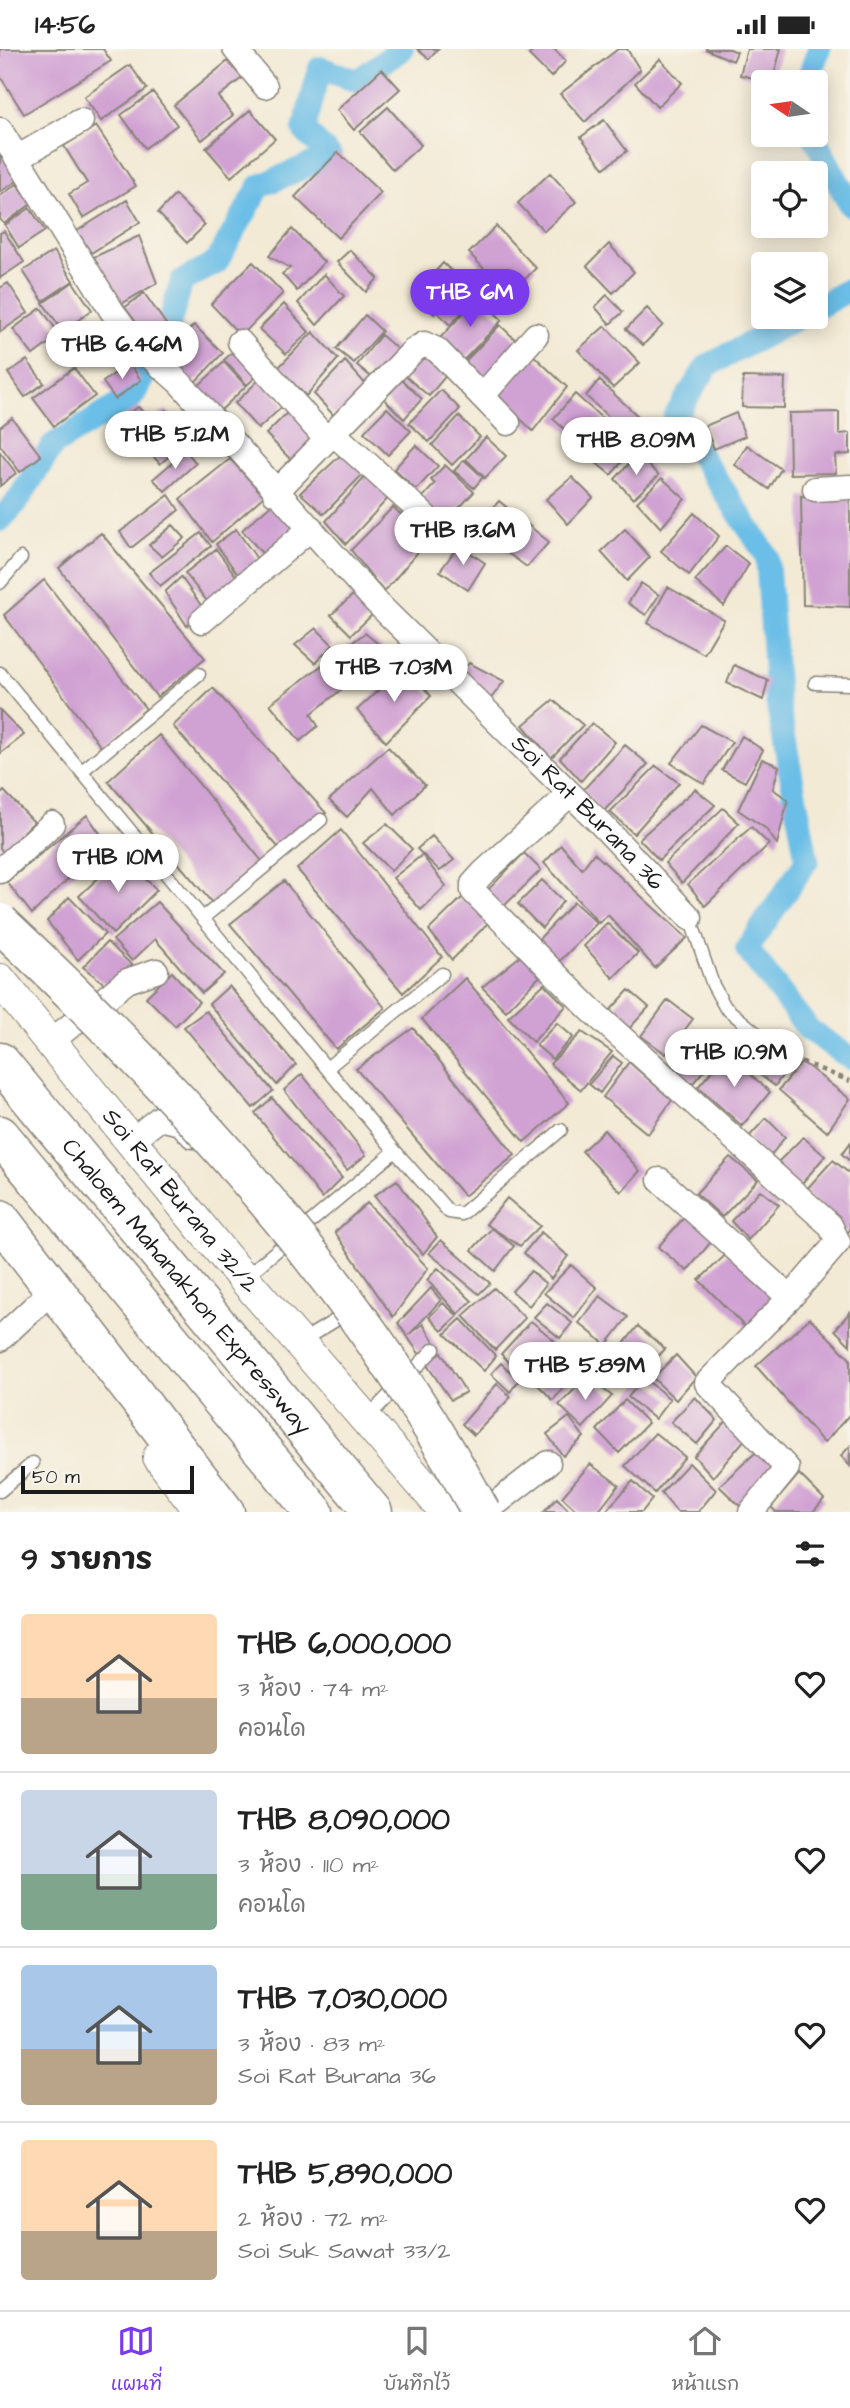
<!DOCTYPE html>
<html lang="th">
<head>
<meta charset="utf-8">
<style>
	:root { --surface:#fff; --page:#f6f6f6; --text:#222; --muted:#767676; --line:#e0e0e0; --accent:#7c3aed }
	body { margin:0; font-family:"Architects Daughter","Playpen Sans Thai",sans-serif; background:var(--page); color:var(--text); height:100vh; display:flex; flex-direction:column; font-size:26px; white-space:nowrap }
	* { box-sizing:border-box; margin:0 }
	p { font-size:23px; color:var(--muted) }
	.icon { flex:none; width:38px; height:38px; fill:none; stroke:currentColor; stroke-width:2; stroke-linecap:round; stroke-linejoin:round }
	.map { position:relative; height:1463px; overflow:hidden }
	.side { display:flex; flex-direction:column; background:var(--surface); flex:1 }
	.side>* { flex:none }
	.needle { width:46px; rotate:283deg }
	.fabs { position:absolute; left:751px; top:21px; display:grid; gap:14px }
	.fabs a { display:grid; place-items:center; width:77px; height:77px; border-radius:7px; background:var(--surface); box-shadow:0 4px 18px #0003; font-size:35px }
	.scale { position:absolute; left:21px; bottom:18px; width:173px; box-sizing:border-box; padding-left:7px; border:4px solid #1c1c1c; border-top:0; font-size:19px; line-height:24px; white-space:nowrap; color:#1c1c1c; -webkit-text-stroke:5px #f7f3e8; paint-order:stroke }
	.price { position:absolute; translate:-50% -60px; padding:0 16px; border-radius:24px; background:#fff; color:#222; font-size:23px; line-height:46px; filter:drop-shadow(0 2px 4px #0008) }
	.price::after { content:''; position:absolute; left:50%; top:42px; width:21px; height:16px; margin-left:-10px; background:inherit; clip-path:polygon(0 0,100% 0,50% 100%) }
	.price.on { background:var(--accent); color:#fff }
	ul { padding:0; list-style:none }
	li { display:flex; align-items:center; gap:21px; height:175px; padding:0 21px }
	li+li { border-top:2px solid var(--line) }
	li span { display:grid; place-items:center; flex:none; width:196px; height:140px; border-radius:7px; color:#555 }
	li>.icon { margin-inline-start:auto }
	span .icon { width:84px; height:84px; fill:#fffc; stroke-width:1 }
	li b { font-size:30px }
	h2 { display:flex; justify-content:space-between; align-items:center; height:84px; padding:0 21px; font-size:30px }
	.status { display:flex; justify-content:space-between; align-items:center; height:49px; padding:0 35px; background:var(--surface); direction:ltr }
	.status svg { height:19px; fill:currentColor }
	.menu { display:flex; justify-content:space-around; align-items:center; height:98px; border-top:2px solid var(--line); background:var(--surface); font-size:19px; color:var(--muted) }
	.menu a { display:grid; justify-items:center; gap:4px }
	.menu .on { color:var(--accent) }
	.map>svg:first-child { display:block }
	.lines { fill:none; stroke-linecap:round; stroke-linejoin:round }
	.canal { stroke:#6bbee7; stroke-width:24 }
	.building { fill:#d0a1d3 }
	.service-casing { stroke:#888378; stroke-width:15 }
	.minor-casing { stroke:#888378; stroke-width:27 }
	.tertiary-casing { stroke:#888378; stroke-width:34 }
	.motorway-casing { stroke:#888378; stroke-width:41 }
	.path { stroke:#888378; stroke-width:4.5; stroke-dasharray:5 5; stroke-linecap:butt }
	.service { stroke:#fff; stroke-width:12 }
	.minor { stroke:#fff; stroke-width:24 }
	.tertiary { stroke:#fff; stroke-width:32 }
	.motorway { stroke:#fff; stroke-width:38 }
	.motorway-bridge-casing { stroke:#888378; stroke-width:41; stroke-linecap:butt }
	.motorway-bridge { stroke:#fff; stroke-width:38 }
	.labels { text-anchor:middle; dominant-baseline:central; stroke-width:7; stroke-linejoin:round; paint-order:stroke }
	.street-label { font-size:24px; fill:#1c1c1c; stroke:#f7f3e8 }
</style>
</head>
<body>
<div class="status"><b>14:56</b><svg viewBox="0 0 49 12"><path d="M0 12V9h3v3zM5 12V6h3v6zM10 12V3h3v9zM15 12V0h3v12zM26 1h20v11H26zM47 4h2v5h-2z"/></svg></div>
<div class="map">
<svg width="850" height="1463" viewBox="0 0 850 1463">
	<rect width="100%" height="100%" fill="#f7f3e8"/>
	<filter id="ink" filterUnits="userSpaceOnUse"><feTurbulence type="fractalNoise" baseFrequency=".0143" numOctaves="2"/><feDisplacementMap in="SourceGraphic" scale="14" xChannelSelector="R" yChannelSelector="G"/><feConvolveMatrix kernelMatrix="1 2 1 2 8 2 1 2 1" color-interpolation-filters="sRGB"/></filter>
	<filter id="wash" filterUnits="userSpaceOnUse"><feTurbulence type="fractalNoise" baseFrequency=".00686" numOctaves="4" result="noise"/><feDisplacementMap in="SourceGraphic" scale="28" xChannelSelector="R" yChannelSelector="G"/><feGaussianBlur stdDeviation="1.57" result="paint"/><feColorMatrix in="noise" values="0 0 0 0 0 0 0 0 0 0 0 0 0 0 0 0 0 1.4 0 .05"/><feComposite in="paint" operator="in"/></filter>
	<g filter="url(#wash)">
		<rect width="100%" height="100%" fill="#f3ead5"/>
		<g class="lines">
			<!-- canal -->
			<path class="canal" d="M807,33L819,0
				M813,86L850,156
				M816,259L850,240
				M799,268L707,317L675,368L767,507L777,651L807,811L747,900L808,980L850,1009
				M0,471L16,454L53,396L132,348L163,296L182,232L216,214L260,137L330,107L304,81L320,19L357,32L402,0"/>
		</g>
		<g id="blocks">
			<!-- building -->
			<path class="building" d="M0,0H103L111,12L24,65L0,27Z
				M417,0H438L429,10Z
				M535,0H554L566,12L551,28L529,6Z
				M618,0H627L640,21L585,73L560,45Z
				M705,0H730L737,3L733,12Z
				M747,0H781L772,33L740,26Z
				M660,10L682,34L657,58L635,34Z
				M228,12L242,29L218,48L233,66L202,91L174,56Z
				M130,16L147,40L101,72L84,48Z
				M382,20L400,40L354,81L337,61Z
				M153,43L177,76L145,99L121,66Z
				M388,58L421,96L393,121L360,83Z
				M250,61L275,90L231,128L206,99Z
				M604,71L627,102L604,119L581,88Z
				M96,77L136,137L83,169L69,145L87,134L64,97Z
				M0,99L20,130L0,143Z
				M338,103L381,144L338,189L295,148Z
				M550,124L576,153L544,182L518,154Z
				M17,135L31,155L4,175L0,170V147Z
				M175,146L205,176L187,194L158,164Z
				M127,151L140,173L91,204L77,182Z
				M30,159L45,182L19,199L5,176Z
				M496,177L536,219L509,246L469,204Z
				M292,180L324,213L297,242L282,225L290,219L269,207Z
				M4,182L24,213L0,229V184Z
				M139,187L157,234L116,258L94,208Z
				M609,195L634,223L613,244L587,217Z
				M350,201L378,229L366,243L337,213Z
				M54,202L73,232L43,252L23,222Z
				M253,213L283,244L241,287L211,255Z
				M443,214L463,233L434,265L414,246Z
				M324,225L344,247L317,276L298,254Z
				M467,232L480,245L450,276L437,263Z
				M73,233L92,261L63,282L43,254Z
				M8,234L28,264L0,283V239Z
				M144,244L166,275L145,291L123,260Z
				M607,246L623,263L610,275L595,258Z
				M479,248L502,271L462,313L439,290Z
				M284,255L309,283L286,305L259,280Z
				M41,259L60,286L33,306L13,280Z
				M647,259L663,276L643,296L626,280Z
				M365,266L382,282L354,314L336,300Z
				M194,276L223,304L194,334L173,313L184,302L176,294Z
				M500,276L522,297L483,338L461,317Z
				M605,277L640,314L613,339L578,301Z
				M313,283L338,310L306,347L278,319Z
				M381,286L401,303L376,332L357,316Z
				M239,297L262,322L247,336L224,311Z
				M425,303L448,324L429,347L404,326Z
				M532,305L567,338L533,382L495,345Z
				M27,311L44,334L25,348L8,324Z
				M345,312L368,338L337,370L314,345Z
				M224,313L246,337L219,363L196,339Z
				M129,314L141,331L115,350L103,333Z
				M74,319L95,347L54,377L33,349Z
				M743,328L785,329L784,359L742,358Z
				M260,330L284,356L258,380L235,354Z
				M402,331L422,350L404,370L384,350Z
				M599,331L669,396L656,413L586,347Z
				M441,341L460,360L429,393L409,374Z
				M575,345L603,370L582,396L553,370Z
				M138,358L150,370L122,394L108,378Z
				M387,359L411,382L388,406L364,383Z
				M291,360L318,389L293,413L266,385Z
				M166,361L190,389L160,415L136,387Z
				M839,363V385L850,384V405L835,406L836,424L790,425L789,364Z
				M736,364L745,387L714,400L705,377Z
				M459,367L480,388L452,416L432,396Z
				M12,369L41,407L20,423L0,396V378Z
				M606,375L634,399L611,426L583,403Z
				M486,388L506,407L485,429L466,410Z
				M416,396L438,417L416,441L394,420Z
				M747,396L781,420L769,440L735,416Z
				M186,402L196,414L165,442L153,430Z
				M0,403L16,424L0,437Z
				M344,403L365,423L324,465L300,444Z
				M637,406L659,426L633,450L615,430Z
				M230,410L264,447L212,493L180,450Z
				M464,411L483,428L474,439L454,422Z
				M445,416L474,443L446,473L421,450L435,435L431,431Z
				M366,427L390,447L346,495L326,472Z
				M572,428L593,449L568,475L546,450Z
				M662,429L685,450L661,479L637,453Z
				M169,446L179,461L131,499L120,483Z
				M801,447L850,450V558L803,556Z
				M499,452L549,493L527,518L474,480Z
				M274,453L301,480L268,511L242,481Z
				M393,458L428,491L384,543L351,501Z
				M694,464L719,487L689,526L661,502Z
				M173,476L185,489L162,508L149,496Z
				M236,480L260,514L242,531L216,495Z
				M625,480L650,508L627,532L601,503Z
				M101,484L205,609L157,648L59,519Z
				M201,484L211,497L160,537L149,524Z
				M459,496L485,514L468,541L440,522Z
				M726,497L749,515L724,557L695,532Z
				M216,500L239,531L210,556L185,524Z
				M181,528L205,562L187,577L165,543Z
				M44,531L146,660L101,698L4,566Z
				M641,534L659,546L646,566L628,554Z
				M668,538L724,571L704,605L648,574Z
				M354,545L373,565L351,586L331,566Z
				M316,579L333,596L315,614L295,596Z
				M365,584L388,603L311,665L318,677L300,692L270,655Z
				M469,614L504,632L489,652L461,623Z
				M734,616L768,631L763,651L727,634Z
				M405,617L431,647L386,693L357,661Z
				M213,639L326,764L278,798L173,677Z
				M553,651L583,676L551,709L523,676Z
				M0,661L24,686L0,705Z
				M592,674L615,693L581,732L560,709Z
				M701,676L732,693L704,735L671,714Z
				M159,686L266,817L213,855L108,732Z
				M742,687L763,701L745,733L722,721Z
				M625,696L648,715L602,764L583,741Z
				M388,698L425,736L395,766L373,739L347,768L329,751Z
				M762,710L779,717L773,740L788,751L777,795L765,779L738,761Z
				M656,717L679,734L634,785L610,763Z
				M695,740L715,756L659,811L639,790Z
				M4,742L34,773L3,803L0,799V746Z
				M723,759L739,774L682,834L665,814Z
				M87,766L106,793L32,865L7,833Z
				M387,775L412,800L391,822L363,794Z
				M751,778L769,795L705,857L688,835Z
				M341,781L442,908L403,944L297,820Z
				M432,787L454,811L440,822L417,800Z
				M561,796L582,820L594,804L687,889L655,919L608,866L599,874L544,814Z
				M524,804L541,821L502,859L487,842Z
				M422,806L446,837L421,861L393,829Z
				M122,807L157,841L113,885L79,847Z
				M542,831L563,852L542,879L518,855Z
				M284,832L385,959L336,1000L230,875Z
				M467,844L491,871L452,911L429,881Z
				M69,848L105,885L78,911L47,872Z
				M157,853L224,925L202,944L155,890L132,912L113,891Z
				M574,853L597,874L559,913L537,892Z
				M607,874L638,904L613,929L584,897Z
				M107,893L133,917L111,940L83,918Z
				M524,904L544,923L506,962L482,938Z
				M172,923L199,953L175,977L146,948Z
				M465,929L569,1054L524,1093L422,970Z
				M544,935L566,957L533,993L508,968Z
				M229,937L296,1016L277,1036L209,955Z
				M629,941L649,958L626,983L607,965Z
				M668,951L693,970L666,1005L641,987Z
				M206,962L273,1042L253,1059L184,978Z
				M557,974L573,988L552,1010L536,996Z
				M413,979L515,1106L464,1147L356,1020Z
				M582,983L612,1003L581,1041L550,1015Z
				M701,983L721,1001L689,1039L670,1021Z
				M762,1002L786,1021L775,1037L751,1019Z
				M727,1004L770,1043L742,1077L698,1038Z
				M613,1007L622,1014L600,1044L589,1035Z
				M629,1013L672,1051L648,1085L603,1048Z
				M802,1013L850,1050L827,1083L779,1041Z
				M302,1025L366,1106L347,1121L284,1041Z
				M272,1049L342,1129L322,1149L255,1064Z
				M766,1069L785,1088L768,1110L747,1090Z
				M604,1081L640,1122L621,1143L582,1102Z
				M803,1088L825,1107L798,1139L774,1117Z
				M850,1094V1112L842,1105Z
				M730,1108L758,1131L722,1168L696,1144Z
				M833,1111L850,1125V1181L847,1184L804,1143Z
				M397,1131L437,1188L423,1205L374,1147Z
				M760,1141L779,1156L748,1191L731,1172Z
				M507,1149L540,1177L520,1197L486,1175Z
				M367,1154L428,1219L393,1268L335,1183Z
				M688,1164L715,1188L687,1222L658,1198Z
				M492,1179L514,1197L495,1222L472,1201Z
				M541,1183L568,1207L551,1230L524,1204Z
				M441,1191L490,1234L479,1245L429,1204Z
				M734,1198L786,1245L749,1282L699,1231Z
				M571,1216L597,1239L574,1269L544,1244Z
				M438,1219L472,1252L458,1265L427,1231Z
				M531,1222L546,1235L529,1257L512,1242Z
				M431,1239L441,1251L409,1286L423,1275L466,1343L451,1351L398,1274Z
				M494,1239L525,1269L495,1301L463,1267Z
				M600,1247L628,1268L606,1296L579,1274Z
				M443,1254L458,1267L442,1282L429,1268Z
				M547,1254L572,1274L560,1289L534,1268Z
				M850,1263V1296L835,1281Z
				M810,1269L850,1310V1365L824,1394L756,1317Z
				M461,1270L496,1307L484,1322L445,1285Z
				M531,1272L554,1291L521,1325L501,1305Z
				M638,1277L665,1300L638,1329L615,1306Z
				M554,1297L567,1311L573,1307L582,1319L553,1351L528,1326Z
				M676,1306L696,1328L676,1351L653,1329Z
				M501,1314L519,1331L510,1343L491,1325Z
				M587,1328L612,1347L583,1379L559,1356Z
				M644,1329L670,1350L655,1370L628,1348Z
				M497,1335L511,1348L474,1386L462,1375Z
				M695,1348L717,1371L697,1395L671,1373Z
				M625,1351L648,1374L619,1404L597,1381Z
				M735,1363L752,1382L713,1428L694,1407Z
				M569,1368L584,1388L563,1407L547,1385Z
				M655,1384L685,1408L655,1444L625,1417Z
				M765,1395L784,1415L742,1459L719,1437Z
				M850,1397V1417L841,1407Z
				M689,1414L716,1441L698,1463H677L661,1444Z
				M590,1415L619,1436L598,1463H578L562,1448Z
				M799,1425L824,1450L813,1463H776L771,1458Z
				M633,1432L652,1450L642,1463H605Z
				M557,1449L570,1463H544Z"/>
		</g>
	</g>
	<g filter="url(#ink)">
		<use href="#blocks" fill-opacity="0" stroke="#888378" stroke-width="2"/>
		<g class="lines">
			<!-- service casing -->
			<g class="service-casing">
				<path id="service" d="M0,534L21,509
					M0,624L395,1102L244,1229
					M815,634L850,635
					M82,722L199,625
					M203,869L321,771
					M690,869L713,936L725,958L779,1003
					M327,1019L442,925
					M395,1102L449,1163L462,1165L561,1081
					M300,1293L349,1263
					M366,1370L434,1300
					M0,1442L33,1414"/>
			</g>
			<!-- minor casing -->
			<g class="minor-casing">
				<g id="minor">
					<path d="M235,0L265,37"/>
					<path id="s1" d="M0,81L112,262L137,296L180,334L375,552L600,774L690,869"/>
					<path d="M17,109L81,72"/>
					<path d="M240,293L327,391"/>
					<path d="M482,347L536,286"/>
					<path d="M333,384L425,467"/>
					<path d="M815,440L850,438"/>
					<path d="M275,444L413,302L424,295L437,301L508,374"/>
					<path d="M202,572L311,479"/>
					<path d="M570,745L483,824L473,835V842L591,961L830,1176L838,1193L790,1249L707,1334L787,1419L751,1463"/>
					<path d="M0,822L52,775"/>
					<path d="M50,993L127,932L156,922"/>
					<path d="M131,1092L160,1069L181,1074L193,1087"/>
					<path d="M660,1131L790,1249"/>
					<path d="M0,1290L44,1249"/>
					<path d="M485,1463L548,1414"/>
				</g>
			</g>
			<!-- tertiary casing -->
			<g class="tertiary-casing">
				<g id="tertiary">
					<path id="s2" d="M0,931L226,1209L446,1463"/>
					<path d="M159,1408L200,1463"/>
				</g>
			</g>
			<!-- motorway casing -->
			<g class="motorway-casing">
				<g id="motorway">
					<path id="s3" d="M0,1013L373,1463"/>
					<path d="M0,1086L314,1463"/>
					<path d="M0,1170L225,1463"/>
				</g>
			</g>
			<!-- path -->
			<path class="path" d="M792,1009L850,1032"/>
			<!-- service -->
			<use href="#service" class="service"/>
			<!-- minor -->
			<use href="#minor" class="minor"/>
			<!-- tertiary -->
			<use href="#tertiary" class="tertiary"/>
			<!-- motorway -->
			<use href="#motorway" class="motorway"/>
			<!-- motorway-bridge casing -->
			<g class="motorway-bridge-casing">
				<path id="motorway-bridge" d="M0,874C187,1050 358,1236 481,1463"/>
			</g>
			<!-- motorway-bridge -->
			<use href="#motorway-bridge" class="motorway-bridge"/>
		</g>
	</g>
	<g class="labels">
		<!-- street labels -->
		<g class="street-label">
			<text stroke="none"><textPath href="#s1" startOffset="905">Soi Rat Burana 36</textPath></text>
			<text stroke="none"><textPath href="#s2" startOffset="285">Soi Rat Burana 32/2</textPath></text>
			<text stroke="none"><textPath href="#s3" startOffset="292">Chaloem Mahanakhon Expressway</textPath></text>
		</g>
	</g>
</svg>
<div class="fabs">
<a><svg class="needle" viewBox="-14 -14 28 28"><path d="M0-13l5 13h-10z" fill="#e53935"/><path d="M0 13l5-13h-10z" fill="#767676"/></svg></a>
<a><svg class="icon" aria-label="locate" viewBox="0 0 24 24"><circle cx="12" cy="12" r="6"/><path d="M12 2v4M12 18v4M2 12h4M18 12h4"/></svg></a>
<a><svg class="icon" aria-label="layers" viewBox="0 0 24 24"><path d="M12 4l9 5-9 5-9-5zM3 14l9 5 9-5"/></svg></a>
</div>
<div class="scale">50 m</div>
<b class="price on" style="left:470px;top:280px">THB 6M</b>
<b class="price" style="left:122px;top:332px">THB 6.46M</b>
<b class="price" style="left:175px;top:422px">THB 5.12M</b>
<b class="price" style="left:636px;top:428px">THB 8.09M</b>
<b class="price" style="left:463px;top:518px">THB 13.6M</b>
<b class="price" style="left:394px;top:655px">THB 7.03M</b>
<b class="price" style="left:118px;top:845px">THB 10M</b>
<b class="price" style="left:734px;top:1040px">THB 10.9M</b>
<b class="price" style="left:585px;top:1353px">THB 5.89M</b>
</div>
<section class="side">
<h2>9 รายการ<svg class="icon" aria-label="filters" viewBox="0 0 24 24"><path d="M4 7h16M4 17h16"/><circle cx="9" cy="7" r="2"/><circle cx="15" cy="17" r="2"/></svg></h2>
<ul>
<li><span style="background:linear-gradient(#ffd9b3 60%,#b9a48a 0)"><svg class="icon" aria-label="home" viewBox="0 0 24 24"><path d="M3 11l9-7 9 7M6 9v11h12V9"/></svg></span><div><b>THB 6,000,000</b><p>3 ห้อง · 74 m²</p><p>คอนโด</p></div><svg class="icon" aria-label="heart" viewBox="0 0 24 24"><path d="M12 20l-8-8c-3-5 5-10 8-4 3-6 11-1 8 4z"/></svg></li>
<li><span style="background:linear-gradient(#c9d6e8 60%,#7fa58c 0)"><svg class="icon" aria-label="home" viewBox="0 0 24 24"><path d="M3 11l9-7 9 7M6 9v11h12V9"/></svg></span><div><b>THB 8,090,000</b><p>3 ห้อง · 110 m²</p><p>คอนโด</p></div><svg class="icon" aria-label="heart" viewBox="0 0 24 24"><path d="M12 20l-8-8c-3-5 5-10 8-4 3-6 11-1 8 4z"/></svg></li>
<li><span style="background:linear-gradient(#a9c7e8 60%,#b9a48a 0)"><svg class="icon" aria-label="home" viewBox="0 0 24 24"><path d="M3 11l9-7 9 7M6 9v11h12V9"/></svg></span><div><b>THB 7,030,000</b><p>3 ห้อง · 83 m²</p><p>Soi Rat Burana 36</p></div><svg class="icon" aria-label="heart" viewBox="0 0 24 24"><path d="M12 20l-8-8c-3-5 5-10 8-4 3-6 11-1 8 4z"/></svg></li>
<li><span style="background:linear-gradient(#ffd9b3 65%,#b9a48a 0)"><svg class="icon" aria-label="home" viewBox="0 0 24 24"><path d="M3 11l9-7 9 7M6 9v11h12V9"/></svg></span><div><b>THB 5,890,000</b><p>2 ห้อง · 72 m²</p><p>Soi Suk Sawat 33/2</p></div><svg class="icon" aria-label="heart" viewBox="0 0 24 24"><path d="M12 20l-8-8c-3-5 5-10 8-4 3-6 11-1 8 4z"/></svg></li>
</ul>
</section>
<nav class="menu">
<a class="on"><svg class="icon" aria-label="map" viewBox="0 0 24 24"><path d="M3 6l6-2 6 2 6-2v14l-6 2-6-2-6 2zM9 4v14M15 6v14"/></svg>แผนที่</a>
<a><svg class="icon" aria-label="saved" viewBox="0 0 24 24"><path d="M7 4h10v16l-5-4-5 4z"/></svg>บันทึกไว้</a>
<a><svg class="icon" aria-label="home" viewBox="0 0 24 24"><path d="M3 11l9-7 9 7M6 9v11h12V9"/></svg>หน้าแรก</a>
</nav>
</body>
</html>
